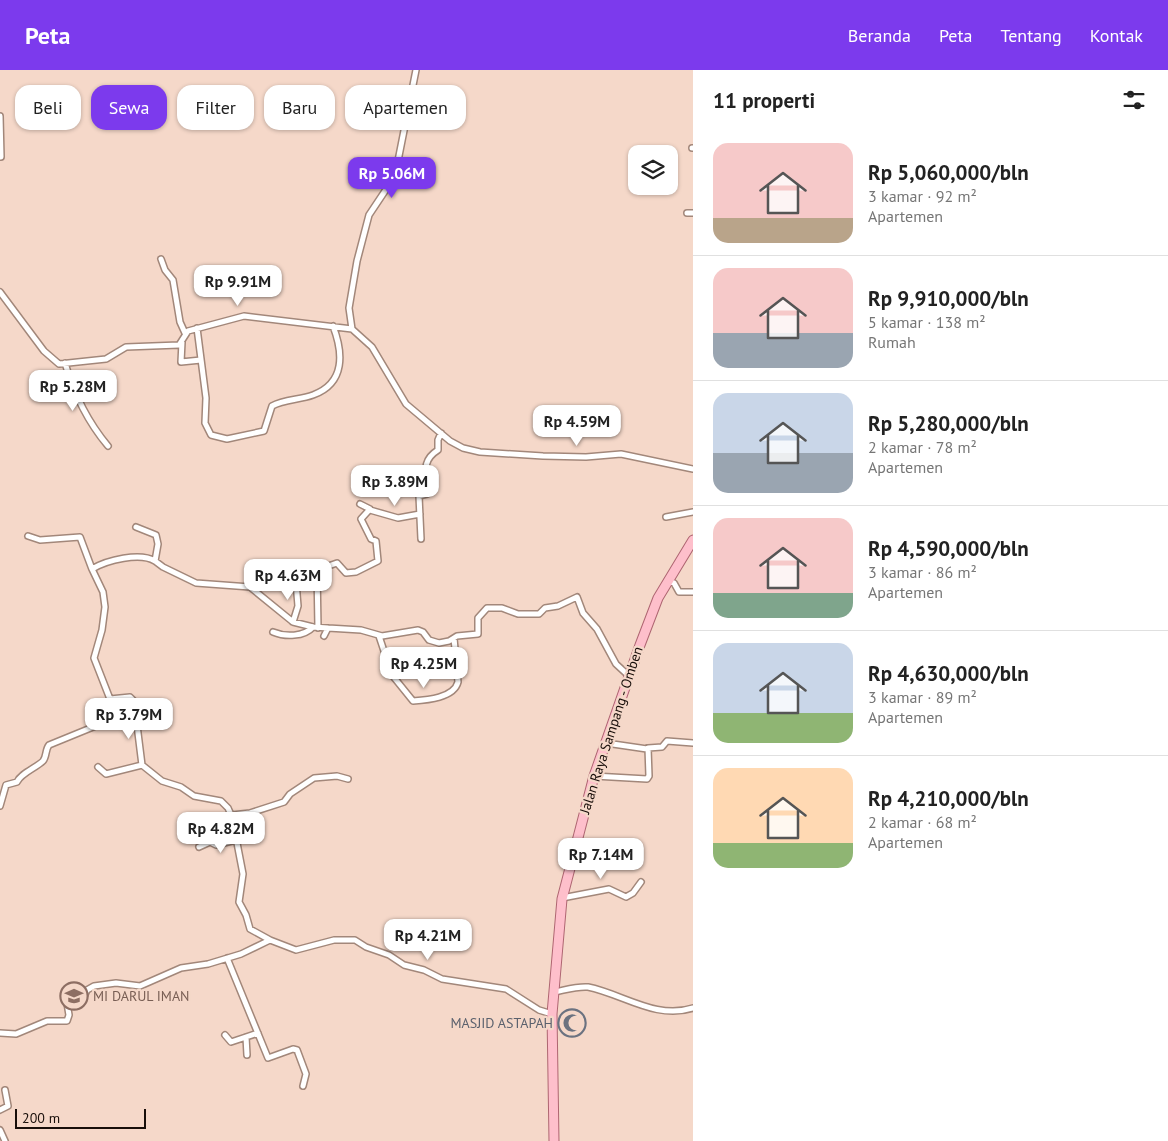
<!DOCTYPE html>
<html lang="id">
<head>
<meta charset="utf-8">
<style>
	:root { --surface:#fff; --page:#f6f6f6; --text:#222; --muted:#767676; --line:#e0e0e0; --accent:#7c3aed }
	body { margin:0; font-family:"PT Sans",sans-serif; background:var(--page); color:var(--text); height:100vh; display:flex; flex-direction:column; font-size:19px; white-space:nowrap }
	* { box-sizing:border-box; margin:0 }
	p { font-size:16px; color:var(--muted) }
	.icon { flex:none; width:28px; height:28px; fill:none; stroke:currentColor; stroke-width:2; stroke-linecap:round; stroke-linejoin:round }
	.map { position:relative; flex:1; overflow:hidden }
	.details { display:flex; flex-direction:column; background:var(--surface); width:475px }
	.details>* { flex:none }
	.top-card { position:absolute; left:15px; top:15px; width:475px; height:45px; display:flex; gap:10px }
	.buttons { position:absolute; left:628px; top:75px; display:grid; gap:10px }
	.buttons a { display:grid; place-items:center; width:50px; height:50px; border-radius:10px; background:var(--surface); box-shadow:0 1px 4px #0004; font-size:25px }
	.scale { position:absolute; left:15px; bottom:12px; width:131px; box-sizing:border-box; padding-left:5px; border:2px solid #180e0a; border-top:0; font-size:14px; line-height:18px; white-space:nowrap; color:#180e0a; -webkit-text-stroke:4px #f5d8c9; paint-order:stroke }
	.price { position:absolute; translate:-50% -42px; padding:0 11px; border-radius:10px; background:#fff; color:#222; font-size:16px; line-height:32px; filter:drop-shadow(0 1px 2px #0008) }
	.price::after { content:''; position:absolute; left:50%; top:30px; width:15px; height:11px; margin-left:-8px; background:inherit; clip-path:polygon(0 0,100% 0,50% 100%) }
	.price.selected { background:var(--accent); color:#fff }
	ul { padding:0; list-style:none }
	li { display:flex; align-items:center; gap:15px; height:125px; padding:0 20px }
	li+li { border-top:1px solid var(--line) }
	li span { display:grid; place-items:center; flex:none; width:140px; height:100px; border-radius:15px; color:#555 }
	li>.icon { margin-inline-start:auto }
	span .icon { width:60px; height:60px; fill:#fffc; stroke-width:1 }
	li b { font-size:21px }
	h2 { display:flex; justify-content:space-between; align-items:center; height:60px; padding:0 20px; font-size:21px }
	.tag { padding:0 18px; border-radius:15px; background:var(--surface); box-shadow:0 1px 4px #0004; font-size:18px; line-height:45px }
	.tag.selected { background:var(--accent); color:#fff }
	header { display:flex; align-items:center; gap:30px; box-sizing:border-box; height:70px; padding:0 25px; background:var(--accent); color:#fff }
	header strong { font-size:24px }
	nav { display:flex; gap:28px; margin-inline-start:auto; font-size:18px }
	main { display:flex; flex:1; min-height:0 }
	.map>svg:first-child { display:block }
	.lines { fill:none; stroke-linecap:round; stroke-linejoin:round }
	.street-casing { stroke:#a2877a; stroke-width:8 }
	.primary-casing { stroke:#ae6571; stroke-width:11 }
	.street { stroke:#fff; stroke-width:5 }
	.primary { stroke:#febfcb; stroke-width:9 }
	.labels { text-anchor:middle; dominant-baseline:central; stroke-width:4.5; stroke-linejoin:round; paint-order:stroke }
	.street-label { font-size:14px; fill:#180e0a; stroke:#f5d8c9 }
	.education-label { font-size:14px; fill:#785e54; stroke:#f5d8c9; text-anchor:start }
	.worship-label { font-size:14px; fill:#5b616d; stroke:#f5d8c9; text-anchor:end }
</style>
</head>
<body>
<header>
<strong>Peta</strong>
<nav><a>Beranda</a><a>Peta</a><a>Tentang</a><a>Kontak</a></nav>
</header>
<main>
<div class="map">
<svg width="693" height="1071" viewBox="0 0 693 1071">
	<rect width="100%" height="100%" fill="#f5d8c9"/>
	<g class="lines">
		<!-- street casing -->
		<g class="street-casing">
			<path id="street" d="M0,46L1,87
				M692,78H693
				M687,143H693
				M161,189L165,200L173,210L180,252L185,263
				M0,222L44,281L59,294L106,289L126,277L179,275L188,261L244,246L352,259L372,277L406,334L450,371L463,378L480,382L543,386L586,387L621,384L693,399
				M197,258L206,328L205,353L211,365L227,369L264,361L272,336C284,329 300,330 313,325C346,313 343,282 333,256
				M352,259L349,238L357,191L369,145L395,106L416,0
				M182,272L181,292L201,290
				M65,293C74,324 87,351 108,376
				M370,440L398,448L420,444
				M666,447L693,442
				M136,457L156,465L158,474L155,491L163,497L196,513L250,517L293,552L313,557L328,558
				M28,466L40,470L80,467L92,499
				M421,469L419,426L427,424C428,406 419,392 438,380V370L441,363
				M155,491C140,482 107,490 92,499L103,522L105,537L102,560L94,588L110,629L130,627L134,631L142,695L162,711L181,717L194,726L221,731L228,738L232,747L243,804L239,832L246,845L250,859L270,870
				M667,511L674,513L679,522H693
				M293,552L298,536L296,512
				M318,558L317,500L337,493L346,503L356,502L378,491L376,471L371,469L361,449L370,439L360,434
				M273,562C285,567 304,567 313,557
				M324,566L328,558L361,560L382,566L418,560L423,562L429,570L439,573L449,571L457,566L478,564V548L487,538H502L518,544H539L545,538L558,536L577,527L583,543L597,559L616,594L629,606
				M379,566L392,605L413,631C427,630 454,628 458,612L454,568
				M606,673L647,679
				M98,697L106,704L142,695
				M594,706L647,709L649,706L648,678L662,677L667,671L693,673
				M0,736L6,715L17,712C21,703 36,698 43,691C47,686 45,680 49,675L98,655L135,647
				M232,745L250,743L284,732L290,724L314,708L337,706L348,709
				M199,777L210,772L216,775L236,770
				M562,828L609,819L626,827L633,823L641,812
				M227,888L268,988L293,979L297,980L306,1004L303,1016
				M554,922C565,920 577,916 588,917C623,924 656,950 693,938
				M0,963L16,964L47,951H67L69,945L67,933L82,931L87,920L94,916L116,913L140,916L181,898L208,894L241,884L270,870L296,880L334,870H355L366,877L389,885L404,895L424,900L442,909L506,919L539,940L552,944
				M225,965L231,972L258,963
				M246,967L247,985
				M0,1040L8,1036L5,1020
				M0,1060L5,1071"/>
		</g>
		<!-- primary casing -->
		<g class="primary-casing">
			<path id="primary" d="M554,1071L552,944L562,829L594,706L640,575L658,528L693,470"/>
		</g>
		<!-- street -->
		<use href="#street" class="street"/>
		<!-- primary -->
		<use href="#primary" class="primary"/>
	</g>
	<!-- icons -->
	<defs>
		<g id="school-ring" transform="scale(1.4375)"><circle r="9.5" fill="#f5d8c9" stroke="#8d6e63" stroke-width="1.5"/><path d="M0-5L7-2L0 1L-7-2ZM-4 1L0 2.5L4 1V4Q0 6-4 4Z" fill="#8d6e63"/></g>
		<g id="mosque-ring" transform="scale(1.4375)"><circle r="9.5" fill="#f5d8c9" stroke="#6b7280" stroke-width="1.5"/><path d="M3.5-4.9A6 6 0 1 0 3.5 4.9A5 5 0 1 1 3.5-4.9Z" fill="#6b7280"/></g>
	</defs>
	<g fill-rule="evenodd">
		<use href="#school-ring" x="74" y="926"/>
		<use href="#mosque-ring" x="572" y="953"/>
	</g>
	<g class="labels">
		<!-- street labels -->
		<g class="street-label">
			<text transform="translate(611 660) rotate(-72)">Jalan Raya Sampang - Omben</text>
		</g>
		<!-- education labels -->
		<g class="education-label">
			<text x="93" y="926">MI DARUL IMAN</text>
		</g>
		<!-- worship labels -->
		<g class="worship-label">
			<text x="553" y="953">MASJID ASTAPAH</text>
		</g>
	</g>
</svg>
<div class="buttons">
<a><svg class="icon" aria-label="layers" viewBox="0 0 24 24"><path d="M12 4l9 5-9 5-9-5zM3 14l9 5 9-5"/></svg></a>
</div>
<div class="scale">200 m</div>
<b class="price selected" style="left:392px;top:129px">Rp 5.06M</b>
<b class="price" style="left:238px;top:237px">Rp 9.91M</b>
<b class="price" style="left:73px;top:342px">Rp 5.28M</b>
<b class="price" style="left:577px;top:377px">Rp 4.59M</b>
<b class="price" style="left:395px;top:437px">Rp 3.89M</b>
<b class="price" style="left:288px;top:531px">Rp 4.63M</b>
<b class="price" style="left:424px;top:619px">Rp 4.25M</b>
<b class="price" style="left:129px;top:670px">Rp 3.79M</b>
<b class="price" style="left:221px;top:784px">Rp 4.82M</b>
<b class="price" style="left:601px;top:810px">Rp 7.14M</b>
<b class="price" style="left:428px;top:891px">Rp 4.21M</b>
<div class="top-card">
<a class="tag">Beli</a>
<a class="tag selected">Sewa</a>
<a class="tag">Filter</a>
<a class="tag">Baru</a>
<a class="tag">Apartemen</a>
</div>
</div>
<section class="details">
<h2>11 properti<svg class="icon" aria-label="filters" viewBox="0 0 24 24"><path d="M4 7h16M4 17h16"/><circle cx="9" cy="7" r="2"/><circle cx="15" cy="17" r="2"/></svg></h2>
<ul>
<li><span style="background:linear-gradient(#f6c9c9 75%,#b9a48a 0)"><svg class="icon" aria-label="home" viewBox="0 0 24 24"><path d="M3 11l9-7 9 7M6 9v11h12V9"/></svg></span><div><b>Rp 5,060,000/bln</b><p>3 kamar · 92 m²</p><p>Apartemen</p></div></li>
<li><span style="background:linear-gradient(#f6c9c9 65%,#9aa5b1 0)"><svg class="icon" aria-label="home" viewBox="0 0 24 24"><path d="M3 11l9-7 9 7M6 9v11h12V9"/></svg></span><div><b>Rp 9,910,000/bln</b><p>5 kamar · 138 m²</p><p>Rumah</p></div></li>
<li><span style="background:linear-gradient(#c9d6e8 60%,#9aa5b1 0)"><svg class="icon" aria-label="home" viewBox="0 0 24 24"><path d="M3 11l9-7 9 7M6 9v11h12V9"/></svg></span><div><b>Rp 5,280,000/bln</b><p>2 kamar · 78 m²</p><p>Apartemen</p></div></li>
<li><span style="background:linear-gradient(#f6c9c9 75%,#7fa58c 0)"><svg class="icon" aria-label="home" viewBox="0 0 24 24"><path d="M3 11l9-7 9 7M6 9v11h12V9"/></svg></span><div><b>Rp 4,590,000/bln</b><p>3 kamar · 86 m²</p><p>Apartemen</p></div></li>
<li><span style="background:linear-gradient(#c9d6e8 70%,#8fb573 0)"><svg class="icon" aria-label="home" viewBox="0 0 24 24"><path d="M3 11l9-7 9 7M6 9v11h12V9"/></svg></span><div><b>Rp 4,630,000/bln</b><p>3 kamar · 89 m²</p><p>Apartemen</p></div></li>
<li><span style="background:linear-gradient(#ffd9b3 75%,#8fb573 0)"><svg class="icon" aria-label="home" viewBox="0 0 24 24"><path d="M3 11l9-7 9 7M6 9v11h12V9"/></svg></span><div><b>Rp 4,210,000/bln</b><p>2 kamar · 68 m²</p><p>Apartemen</p></div></li>
</ul>
</section>
</main>
</body>
</html>
